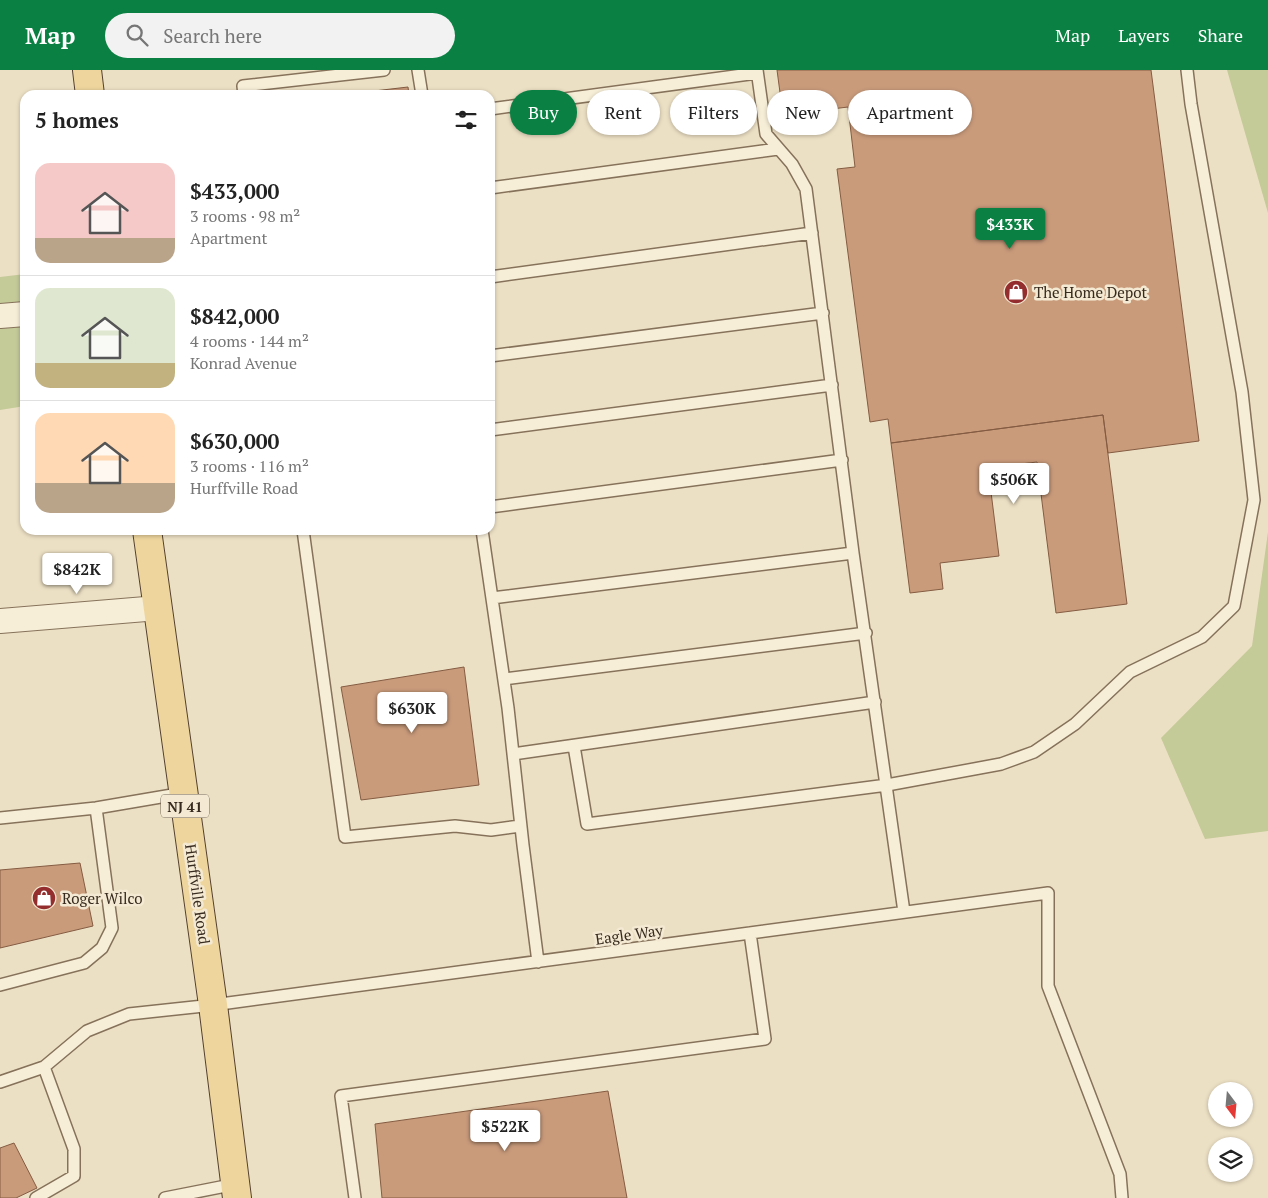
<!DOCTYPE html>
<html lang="en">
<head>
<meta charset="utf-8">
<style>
	:root { --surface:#fff; --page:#f2f2f2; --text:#222; --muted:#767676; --line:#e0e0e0; --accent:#0b8043 }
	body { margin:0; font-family:"PT Serif",serif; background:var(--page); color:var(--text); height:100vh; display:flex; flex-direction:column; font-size:19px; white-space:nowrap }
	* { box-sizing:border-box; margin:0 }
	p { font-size:16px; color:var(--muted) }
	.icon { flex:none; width:28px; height:28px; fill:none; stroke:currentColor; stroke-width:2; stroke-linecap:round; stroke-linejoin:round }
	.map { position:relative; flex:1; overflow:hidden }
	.panel { position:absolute; left:20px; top:20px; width:475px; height:445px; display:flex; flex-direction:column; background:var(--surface); border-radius:15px; box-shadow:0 1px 4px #0004 }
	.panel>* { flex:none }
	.guide { position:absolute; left:510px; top:20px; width:475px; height:45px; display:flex; gap:10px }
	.needle { width:32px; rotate:164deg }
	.controls { position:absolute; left:1208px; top:1012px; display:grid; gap:10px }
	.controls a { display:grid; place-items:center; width:45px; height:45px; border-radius:50%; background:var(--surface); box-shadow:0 1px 4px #0004; font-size:25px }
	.price { position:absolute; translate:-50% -42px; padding:0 11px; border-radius:5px; background:#fff; color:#222; font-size:16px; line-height:32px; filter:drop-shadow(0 1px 2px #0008) }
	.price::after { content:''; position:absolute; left:50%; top:30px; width:15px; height:11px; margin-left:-8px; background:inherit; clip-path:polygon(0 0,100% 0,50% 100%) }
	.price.active { background:var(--accent); color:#fff }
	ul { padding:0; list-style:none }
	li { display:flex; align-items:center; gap:15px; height:125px; padding:0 15px }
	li+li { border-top:1px solid var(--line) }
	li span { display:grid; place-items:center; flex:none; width:140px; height:100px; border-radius:15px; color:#555 }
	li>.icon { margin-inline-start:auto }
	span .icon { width:60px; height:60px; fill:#fffc; stroke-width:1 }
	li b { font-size:21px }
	h2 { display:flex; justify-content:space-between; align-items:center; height:60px; padding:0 15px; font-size:21px }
	.pill { padding:0 18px; border-radius:22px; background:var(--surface); box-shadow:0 1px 4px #0004; font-size:18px; line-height:45px }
	.pill.active { background:var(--accent); color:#fff }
	header { display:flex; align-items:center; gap:30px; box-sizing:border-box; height:70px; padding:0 25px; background:var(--accent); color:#fff }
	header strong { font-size:24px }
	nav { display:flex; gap:28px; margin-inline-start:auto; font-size:18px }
	.search { width:350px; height:45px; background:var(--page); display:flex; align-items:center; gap:12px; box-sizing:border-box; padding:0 18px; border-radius:28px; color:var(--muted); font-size:19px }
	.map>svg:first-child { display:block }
	.green { fill:#c4ca98 }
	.building { fill:#c99b7b; stroke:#845c42 }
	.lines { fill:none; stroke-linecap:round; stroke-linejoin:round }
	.service-casing { stroke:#86725b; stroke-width:14 }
	.minor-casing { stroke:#86725b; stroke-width:26 }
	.primary-casing { stroke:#54402f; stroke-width:30 }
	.service { stroke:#f7eed7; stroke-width:11 }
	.minor { stroke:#f7eed7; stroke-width:24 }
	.primary { stroke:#eed59d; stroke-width:28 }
	.labels { text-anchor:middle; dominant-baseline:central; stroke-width:5; stroke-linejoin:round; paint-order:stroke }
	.shield { fill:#f4ead3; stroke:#706454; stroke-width:1 }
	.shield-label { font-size:14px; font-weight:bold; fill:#372a1e }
	.poi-label { font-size:15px; fill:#372a1e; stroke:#f4ead3; text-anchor:start }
	.street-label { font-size:15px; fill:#372a1e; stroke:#f4ead3 }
</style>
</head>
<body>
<header>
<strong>Map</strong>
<div class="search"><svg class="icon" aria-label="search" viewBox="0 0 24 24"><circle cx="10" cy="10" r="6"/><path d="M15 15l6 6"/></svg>Search here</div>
<nav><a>Map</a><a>Layers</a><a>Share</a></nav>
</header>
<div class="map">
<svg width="1268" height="1128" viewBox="0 0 1268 1128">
	<rect width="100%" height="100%" fill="#ece0c4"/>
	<!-- green -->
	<path class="green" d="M1227,0H1268V143Z
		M25,204V336L0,340V207Z
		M1268,462V761L1205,769L1161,668L1252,576Z"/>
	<!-- building -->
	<path class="building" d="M777,0H1151L1199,371L1108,383L1103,345L891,373L888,349L870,352L837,99L855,97L848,37L783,45Z
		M408,17L409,25H340Z
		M1103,345L1127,534L1056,543L1037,392L988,398L999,486L940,493L943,519L910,523L891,373Z
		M464,597L479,715L361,730L341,617Z
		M80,793L93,856L0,878V800Z
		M608,1021L627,1128H382L375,1054Z
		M14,1073L37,1118L16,1128H0V1078Z"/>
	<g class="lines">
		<!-- service casing -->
		<g class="service-casing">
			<path id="service" d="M418,0L422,25
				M757,0L766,64L792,94L806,119L853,483L904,842
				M244,25L243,16L384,0
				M490,39L757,3
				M490,118L778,79
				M490,207L812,163
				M490,286L823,243
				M490,360L832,315
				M490,437L842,390
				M303,460L345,767L455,756L491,760L520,756
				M482,460L508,638L523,775L538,892
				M492,528L853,483
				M504,609L866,563
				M574,676L587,754L887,715L1001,694L1034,682L1075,654L1130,602L1202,567L1234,536L1254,430L1242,322L1191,34L1187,0
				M513,684L875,632
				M0,748L96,738L184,723
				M0,915L84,893L102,878L112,858L96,738
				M0,1012L44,997L87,961L129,944L213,935L1048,823V916L1120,1104L1122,1128
				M36,1128L74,1106V1079L44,997
				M165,1128L236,1114
				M355,1128L341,1026L765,969L750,863"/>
		</g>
		<!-- minor casing -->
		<g class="minor-casing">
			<path id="minor" d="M0,246L25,244
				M0,551L158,538"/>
		</g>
		<!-- primary casing -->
		<g class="primary-casing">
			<path id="primary" d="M87,0L90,25
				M147,460L213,935L237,1128"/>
		</g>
		<!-- service -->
		<use href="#service" class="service"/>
		<!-- minor -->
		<use href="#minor" class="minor"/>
		<!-- primary -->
		<use href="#primary" class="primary"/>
	</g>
	<!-- icons -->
	<defs>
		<g id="shop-disc" transform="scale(1.25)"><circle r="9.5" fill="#932d2e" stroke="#f4ead3"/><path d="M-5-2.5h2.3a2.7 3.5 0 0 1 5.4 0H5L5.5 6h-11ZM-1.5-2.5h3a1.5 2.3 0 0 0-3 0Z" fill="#fff"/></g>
	</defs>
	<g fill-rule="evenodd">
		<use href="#shop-disc" x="1016" y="222"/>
		<use href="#shop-disc" x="44" y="828"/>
	</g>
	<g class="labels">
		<!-- shield labels -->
		<rect class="shield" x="161" y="724.5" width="48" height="23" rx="4"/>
		<g class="shield-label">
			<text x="185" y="736">NJ 41</text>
		</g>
		<!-- poi labels -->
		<g class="poi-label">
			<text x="1034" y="222">The Home Depot</text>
			<text x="62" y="828">Roger Wilco</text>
		</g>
		<!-- street labels -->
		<g class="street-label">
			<text transform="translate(198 824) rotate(82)">Hurffville Road</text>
			<text transform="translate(629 864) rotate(-8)">Eagle Way</text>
		</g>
	</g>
</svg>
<div class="controls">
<a><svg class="needle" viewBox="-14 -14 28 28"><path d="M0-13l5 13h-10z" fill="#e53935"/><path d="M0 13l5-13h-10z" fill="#767676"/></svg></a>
<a><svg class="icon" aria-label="layers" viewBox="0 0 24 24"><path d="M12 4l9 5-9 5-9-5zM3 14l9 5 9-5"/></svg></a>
</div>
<b class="price active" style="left:1010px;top:180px">$433K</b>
<b class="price" style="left:1014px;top:435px">$506K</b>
<b class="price" style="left:77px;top:525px">$842K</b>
<b class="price" style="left:412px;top:664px">$630K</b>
<b class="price" style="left:505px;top:1082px">$522K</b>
<div class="guide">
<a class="pill active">Buy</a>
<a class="pill">Rent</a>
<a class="pill">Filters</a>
<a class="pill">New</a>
<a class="pill">Apartment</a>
</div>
<section class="panel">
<h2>5 homes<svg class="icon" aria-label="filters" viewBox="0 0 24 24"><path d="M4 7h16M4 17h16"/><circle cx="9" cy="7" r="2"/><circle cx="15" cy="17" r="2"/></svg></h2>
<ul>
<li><span style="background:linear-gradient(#f6c9c9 75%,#b9a48a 0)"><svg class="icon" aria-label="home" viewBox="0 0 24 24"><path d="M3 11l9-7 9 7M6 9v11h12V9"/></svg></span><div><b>$433,000</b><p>3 rooms · 98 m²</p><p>Apartment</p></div></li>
<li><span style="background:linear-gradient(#dfe7d0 75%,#c2b280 0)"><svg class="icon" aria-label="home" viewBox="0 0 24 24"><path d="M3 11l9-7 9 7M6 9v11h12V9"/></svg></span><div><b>$842,000</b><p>4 rooms · 144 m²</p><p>Konrad Avenue</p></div></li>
<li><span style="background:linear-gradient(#ffd9b3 70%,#b9a48a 0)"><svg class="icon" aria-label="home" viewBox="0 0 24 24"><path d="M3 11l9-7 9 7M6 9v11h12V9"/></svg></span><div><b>$630,000</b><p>3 rooms · 116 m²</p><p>Hurffville Road</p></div></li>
</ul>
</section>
</div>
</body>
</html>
